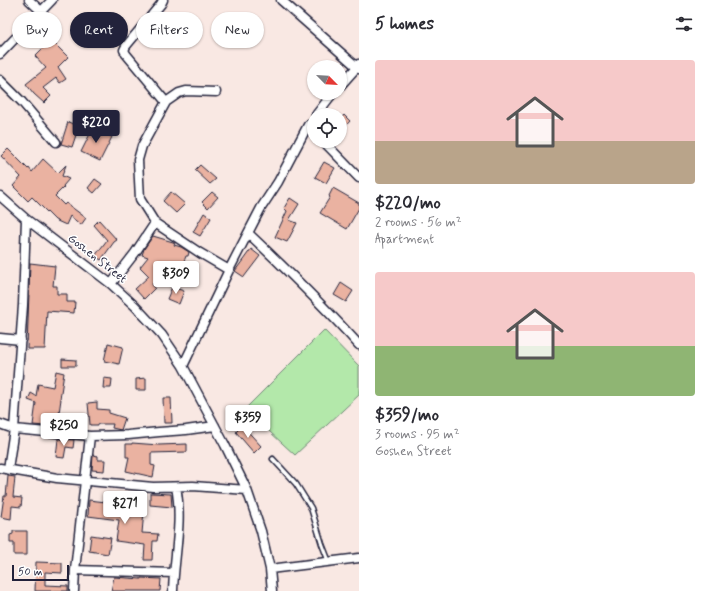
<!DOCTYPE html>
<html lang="en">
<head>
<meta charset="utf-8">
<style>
	:root { --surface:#fff; --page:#f7f7f7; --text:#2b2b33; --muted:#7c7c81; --accent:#22223b }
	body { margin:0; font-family:Mynerve,sans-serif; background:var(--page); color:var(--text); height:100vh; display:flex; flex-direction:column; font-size:15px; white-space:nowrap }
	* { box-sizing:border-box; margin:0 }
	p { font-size:13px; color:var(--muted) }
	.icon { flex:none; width:22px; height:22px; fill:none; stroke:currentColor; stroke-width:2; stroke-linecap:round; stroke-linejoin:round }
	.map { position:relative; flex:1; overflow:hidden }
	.drawer { display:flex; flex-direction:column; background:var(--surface); width:352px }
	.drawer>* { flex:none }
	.top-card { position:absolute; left:12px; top:12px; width:287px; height:36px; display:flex; gap:8px }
	.needle { width:26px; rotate:114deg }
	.tools { position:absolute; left:307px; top:60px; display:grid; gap:8px }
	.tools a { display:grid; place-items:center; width:40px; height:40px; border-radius:50%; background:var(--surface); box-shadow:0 1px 3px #0004; font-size:20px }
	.scale { position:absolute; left:12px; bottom:10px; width:57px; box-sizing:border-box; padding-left:4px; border:2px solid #22223b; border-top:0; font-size:11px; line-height:14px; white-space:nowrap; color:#22223b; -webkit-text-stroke:3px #fff; paint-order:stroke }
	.price { position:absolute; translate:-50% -34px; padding:0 9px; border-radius:4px; background:#fff; color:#222; font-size:13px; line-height:26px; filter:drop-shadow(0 1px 2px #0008) }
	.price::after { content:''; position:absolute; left:50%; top:24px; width:12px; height:9px; margin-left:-6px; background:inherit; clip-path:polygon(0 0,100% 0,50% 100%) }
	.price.active { background:var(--accent); color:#fff }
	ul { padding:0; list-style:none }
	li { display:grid; align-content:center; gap:8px; height:212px; padding:0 16px }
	li span { display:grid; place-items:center; height:124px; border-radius:4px; color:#555 }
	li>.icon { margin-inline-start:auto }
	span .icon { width:72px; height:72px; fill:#fffc; stroke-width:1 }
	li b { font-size:17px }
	h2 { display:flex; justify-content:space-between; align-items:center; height:48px; padding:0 16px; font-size:17px }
	.chip { padding:0 14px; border-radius:18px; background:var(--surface); box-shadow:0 1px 3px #0004; font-size:14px; line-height:36px }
	.chip.active { background:var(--accent); color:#fff }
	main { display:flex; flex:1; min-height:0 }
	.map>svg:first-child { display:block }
	.green { fill:#b3e8aa; stroke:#6a8572 }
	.building { fill:#eab2a1; stroke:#22223b }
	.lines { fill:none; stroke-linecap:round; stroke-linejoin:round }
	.service-casing { stroke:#22223b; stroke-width:7 }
	.minor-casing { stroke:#22223b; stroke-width:11 }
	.service { stroke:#fff; stroke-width:4 }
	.minor { stroke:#fff; stroke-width:8 }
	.labels { text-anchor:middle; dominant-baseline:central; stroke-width:3; stroke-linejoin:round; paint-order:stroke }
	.street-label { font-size:12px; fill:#22223b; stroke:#fff }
</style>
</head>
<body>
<main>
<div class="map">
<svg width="359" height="591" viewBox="0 0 359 591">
	<rect width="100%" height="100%" fill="#f9e8e3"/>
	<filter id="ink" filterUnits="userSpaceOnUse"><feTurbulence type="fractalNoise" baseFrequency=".025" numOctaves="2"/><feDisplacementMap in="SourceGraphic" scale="8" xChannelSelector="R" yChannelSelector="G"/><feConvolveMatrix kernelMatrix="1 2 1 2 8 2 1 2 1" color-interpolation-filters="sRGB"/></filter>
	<g filter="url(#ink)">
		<!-- green -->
		<path class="green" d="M324,330L359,366V395L295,455L245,409Z"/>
		<!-- building -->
		<path class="building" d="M51,40L68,57L58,67L66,79L60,83L56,78L43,88L51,96L44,103L34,94L26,84L46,68L35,56Z
			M344,115L350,121L340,132V119Z
			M68,122L79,126L72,147L61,144Z
			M93,128L112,137L100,161L81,152Z
			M8,149L28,169L29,168L32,172L43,159L58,173L66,165L62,176L69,179L63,186L64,187L55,196L64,205L66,203L86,218L81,225L70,216L66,225L55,220L32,197L28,201L13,186L21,177L1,156Z
			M324,162L335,168L326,183L315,177Z
			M200,165L216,179L210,184L195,170Z
			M95,179L102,184L94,193L88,188Z
			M333,188L359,203V208L347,229L320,213L330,197L329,196Z
			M171,192L185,204L176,213L163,201Z
			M212,192L218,197L208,208L202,202Z
			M290,198L299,204L289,220L297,223L287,242L275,237L287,211L284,208Z
			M204,213L211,218L200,236L193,232Z
			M99,220L117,240L114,242L101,260L95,256L107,240L94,225Z
			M153,236L173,242L175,243L174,245L181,247L189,252L188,256H186L176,282L160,277L152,284L155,288L144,299L135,289L149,276L140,267L148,257L142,255L144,249Z
			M251,249L260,256L244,277L235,271Z
			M30,263L55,266L53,286H57V294H67V302H75L74,313L47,311L45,349H27Z
			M341,283L353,291L346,302L334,295Z
			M172,287L184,291L179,304L167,299Z
			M108,343L123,347L119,364L104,361Z
			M62,359L76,360V366H62Z
			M56,371L64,373L60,399H61L57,427L33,425L36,403L28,400L31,393L36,396L38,384L53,387Z
			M104,378L112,379L111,388H103Z
			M146,378V390H136V379Z
			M163,398H171L172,423H164Z
			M97,402V409L109,410V413L125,418L121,430L112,428L113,424H98V425H90L88,403Z
			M242,425L261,446L254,453L236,432L238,430L237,429Z
			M58,439L74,440L73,448L66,447L64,458L56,457Z
			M132,443L159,445L187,444V452L151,453V465L155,466L153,477L126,471L129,457H126V444H132Z
			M93,455L98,456V460H105L104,471L92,470Z
			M8,476L15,477L13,497L22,498L21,507L12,506L11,519L1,517L4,496H6Z
			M150,493L171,494L172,507L150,505Z
			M89,500L114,503L113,507L144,511L142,533L158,534L157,541H153L152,560H144L145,545L116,541L119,520L88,516Z
			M13,531H27V555H14V543H10V535L13,534Z
			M91,535L111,538L108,554L89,551Z
			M36,562L62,563V573L45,572V585L68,586V591H35Z
			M114,577L141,579V578L161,579L160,591H111Z"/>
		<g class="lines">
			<!-- service casing -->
			<g class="service-casing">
				<path id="service" d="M273,459L296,484L311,508L322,544L329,562"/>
			</g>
			<!-- minor casing -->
			<g class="minor-casing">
				<path id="minor" d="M29,0L41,11
					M163,0L161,4L126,46L124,50L126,54L166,102
					M281,0L357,67L359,64
					M0,54L52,0
					M0,80L22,102L56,142
					M340,86L357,67L359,69
					M316,115L333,93
					M314,131L308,125L278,182L261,208L248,233C286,269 324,306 359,345
					M323,141L359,178
					M0,196L26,219L111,284L135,306L162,335L183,366L225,445L247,490L261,531L270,569L272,591
					M155,223L140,199L138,160L142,146L166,102L179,93L186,91L216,92
					M111,284L135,253L155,223L200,253L229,270
					M0,338L21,340
					M183,366L229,270L248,233
					M0,424L14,429L90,436L128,435L159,432L186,430L215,426
					M0,468L57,478L153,487L193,486L247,490
					M8,469L14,429L23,305L26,219
					M270,569L359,558
					M75,570L174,573
					M74,591L75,570L90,436
					M173,591C174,557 183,521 176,487"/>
			</g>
			<!-- service -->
			<use href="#service" class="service"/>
			<!-- minor -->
			<use href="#minor" class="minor"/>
		</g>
	</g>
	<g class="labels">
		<!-- street labels -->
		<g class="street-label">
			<text transform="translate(97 259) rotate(38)">Goshen Street</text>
		</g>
	</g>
</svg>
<div class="tools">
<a><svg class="needle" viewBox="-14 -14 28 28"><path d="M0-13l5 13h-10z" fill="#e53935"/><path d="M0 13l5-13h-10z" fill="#7c7c81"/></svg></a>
<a><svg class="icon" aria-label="locate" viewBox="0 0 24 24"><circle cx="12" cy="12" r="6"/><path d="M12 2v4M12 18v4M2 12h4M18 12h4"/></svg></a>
</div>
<div class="scale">50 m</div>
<b class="price active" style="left:96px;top:144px">$220</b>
<b class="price" style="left:176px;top:295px">$309</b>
<b class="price" style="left:248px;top:439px">$359</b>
<b class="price" style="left:64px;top:447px">$250</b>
<b class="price" style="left:125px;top:525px">$271</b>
<div class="top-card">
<a class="chip">Buy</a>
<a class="chip active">Rent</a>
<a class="chip">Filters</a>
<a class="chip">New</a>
</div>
</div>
<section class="drawer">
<h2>5 homes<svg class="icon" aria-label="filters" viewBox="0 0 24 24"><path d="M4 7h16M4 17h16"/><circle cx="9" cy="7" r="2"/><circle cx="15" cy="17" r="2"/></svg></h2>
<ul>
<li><span style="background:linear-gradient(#f6c9c9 65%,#b9a48a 0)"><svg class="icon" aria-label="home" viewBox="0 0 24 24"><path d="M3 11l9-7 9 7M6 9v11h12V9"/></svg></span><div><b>$220/mo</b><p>2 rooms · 56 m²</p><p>Apartment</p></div></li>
<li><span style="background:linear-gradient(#f6c9c9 60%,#8fb573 0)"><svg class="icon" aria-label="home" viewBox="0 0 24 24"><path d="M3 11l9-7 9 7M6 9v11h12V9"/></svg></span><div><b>$359/mo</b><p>3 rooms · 95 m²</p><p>Goshen Street</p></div></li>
</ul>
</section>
</main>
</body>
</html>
